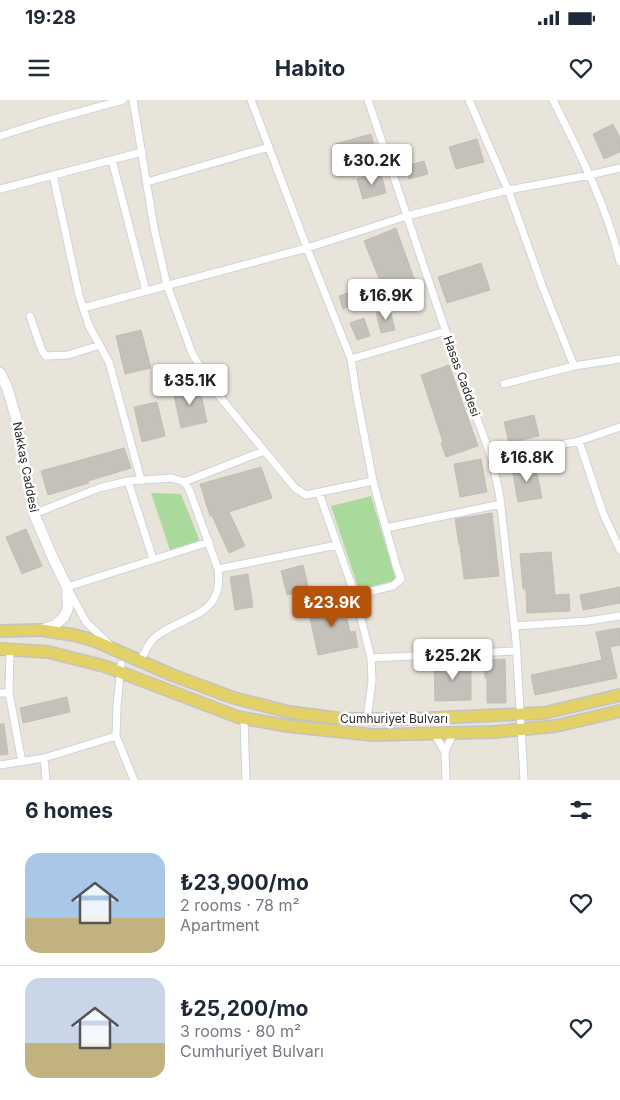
<!DOCTYPE html>
<html lang="en">
<head>
<meta charset="utf-8">
<style>
	:root { --surface:#fff; --page:#f6f6f7; --text:#1f2937; --muted:#747a83; --line:#e0e1e3; --accent:#b45309 }
	body { margin:0; font-family:Inter,sans-serif; background:var(--page); color:var(--text); height:100vh; display:flex; flex-direction:column; font-size:19px; white-space:nowrap }
	* { box-sizing:border-box; margin:0 }
	p { font-size:16px; color:var(--muted) }
	.icon { flex:none; width:28px; height:28px; fill:none; stroke:currentColor; stroke-width:2; stroke-linecap:round; stroke-linejoin:round }
	.map { position:relative; height:680px; overflow:hidden }
	.details { display:flex; flex-direction:column; background:var(--surface); flex:1 }
	.details>* { flex:none }
	.price { position:absolute; translate:-50% -42px; padding:0 11px; border-radius:5px; background:#fff; color:#222; font-size:16px; line-height:32px; filter:drop-shadow(0 1px 2px #0008) }
	.price::after { content:''; position:absolute; left:50%; top:30px; width:15px; height:11px; margin-left:-8px; background:inherit; clip-path:polygon(0 0,100% 0,50% 100%) }
	.price.active { background:var(--accent); color:#fff }
	ul { padding:0; list-style:none }
	li { display:flex; align-items:center; gap:15px; height:125px; padding:0 25px }
	li+li { border-top:1px solid var(--line) }
	li span { display:grid; place-items:center; flex:none; width:140px; height:100px; border-radius:15px; color:#555 }
	li>.icon { margin-inline-start:auto }
	span .icon { width:60px; height:60px; fill:#fffc; stroke-width:1 }
	li b { font-size:21px }
	h2 { display:flex; justify-content:space-between; align-items:center; height:60px; padding:0 25px; font-size:21px }
	.status { display:flex; justify-content:space-between; align-items:center; height:35px; padding:0 25px; background:var(--surface); direction:ltr }
	.status svg { height:14px; fill:currentColor }
	header { display:flex; justify-content:space-between; align-items:center; height:65px; padding:0 25px; background:var(--surface); font-size:22px; font-weight:700 }
	.map>svg:first-child { display:block }
	.green { fill:#aada9b }
	.building { fill:#c4c0ba; stroke:#c3bfb4 }
	.lines { fill:none; stroke-linecap:round; stroke-linejoin:round }
	.street-casing { stroke:#cfd1df; stroke-width:9 }
	.secondary-casing { stroke:#cfd1df; stroke-width:12 }
	.primary-casing { stroke:#c3c3c3; stroke-width:14 }
	.street { stroke:#fff; stroke-width:7 }
	.secondary { stroke:#fff; stroke-width:10 }
	.primary { stroke:#e1d166; stroke-width:11 }
	.labels { text-anchor:middle; dominant-baseline:central; stroke-width:5; stroke-linejoin:round; paint-order:stroke }
	.street-label { font-size:12px; fill:#272727; stroke:#fff }
</style>
</head>
<body>
<div class="status"><b>19:28</b><svg viewBox="0 0 49 12"><path d="M0 12V9h3v3zM5 12V6h3v6zM10 12V3h3v9zM15 12V0h3v12zM26 1h20v11H26zM47 4h2v5h-2z"/></svg></div>
<header><svg class="icon" aria-label="menu" viewBox="0 0 24 24"><path d="M4 6h16M4 12h16M4 18h16"/></svg>Habito<svg class="icon" aria-label="heart" viewBox="0 0 24 24"><path d="M12 20l-8-8c-3-5 5-10 8-4 3-6 11-1 8 4z"/></svg></header>
<div class="map">
<svg width="620" height="680" viewBox="0 0 620 680">
	<rect width="100%" height="100%" fill="#e8e4da"/>
	<!-- green -->
	<path class="green" d="M151,393L181,394L199,439L196,443L170,450Z
		M371,396L396,480L359,490L331,406Z"/>
	<!-- building -->
	<path class="building" d="M613,24L620,38V52L604,59L593,34Z
		M371,34L378,59L342,70L335,44Z
		M477,39L484,62L456,69L449,47Z
		M424,61L428,74L409,79L405,66Z
		M381,73L386,93L363,99L357,79Z
		M396,128L416,184L343,209L339,196L380,181L364,141Z
		M481,163L490,190L447,203L438,177Z
		M390,210L395,230L381,233L376,213Z
		M364,218L370,236L357,240L350,223Z
		M141,230L151,268L125,274L116,236Z
		M449,265L478,346L446,357L441,343L443,342L421,275Z
		M199,285L207,322L181,328L173,291Z
		M157,302L165,336L142,342L134,307Z
		M534,315L539,336L509,343L504,322Z
		M124,348L131,368L88,381L89,383L48,395L41,371Z
		M481,359L487,392L460,397L454,364Z
		M535,363L542,398L518,402L512,368Z
		M261,367L272,398L229,412L245,446L229,453L212,416H210L200,384Z
		M492,413L499,476L464,479L460,445H459L455,419Z
		M26,429L42,466L22,474L6,437Z
		M551,452L555,495L569,494L570,511L527,513L526,489H523L520,454Z
		M303,465L309,490L287,495L281,471Z
		M248,474L253,507L235,510L230,477Z
		M620,487V503L583,510L580,495Z
		M343,500L350,532L355,531L358,547L318,555L308,508Z
		M620,528V545L610,547L617,578L535,595L531,575L602,560L596,532Z
		M505,559L506,603H487V578H485L484,560Z
		M434,561H471V600L435,601Z
		M67,597L70,612L23,623L20,608Z
		M0,624H4L8,654L0,655Z"/>
	<g class="lines">
		<!-- street casing -->
		<g class="street-casing">
			<path id="street" d="M133,0L154,128L167,185L192,253L211,286L295,388L306,395L373,381
				M251,0L307,148L351,259L357,298L373,381L396,465L401,479L393,486L355,495
				M368,0L455,259L492,359L500,398L516,541L524,680
				M469,0L508,90L543,188L574,266
				M553,0C579,52 606,104 620,162
				M0,36L50,20L123,0
				M112,60L146,191
				M53,75L79,195L89,226L109,262L141,380
				M147,82L269,47
				M0,89L142,52
				M83,208L307,148L407,116L508,90L590,75L620,68
				M30,216L42,251L46,256L68,255L100,245
				M351,259L446,231
				M504,284L574,266L620,259
				M579,341L603,413L620,450
				M492,359L579,341L620,327
				M128,381L153,459
				M184,382L264,351
				M319,393L355,495L371,558L372,581L367,619
				M34,414L99,388L128,381L172,378L184,382L189,389L218,469C224,514 190,514 161,533C150,539 146,550 140,561
				M386,428L501,404
				M218,469L337,445
				M515,526L588,521L620,516
				M109,544L86,522L67,487L209,442
				M10,549L9,593L22,662
				M371,558L517,551
				M121,564L117,607L116,636L134,680
				M0,593H9
				M244,618L246,680
				M434,633L445,652L446,680
				M445,652L453,633
				M44,658L46,680
				M0,665L44,658L116,636"/>
		</g>
		<!-- secondary casing -->
		<g class="secondary-casing">
			<path id="secondary" d="M0,273L7,287L17,321L34,414L52,456L67,487L68,508L64,517L55,525L41,530"/>
		</g>
		<!-- primary casing -->
		<g class="primary-casing">
			<path id="primary" d="M0,531L41,530L74,535L95,541L172,575L234,598L289,612L343,619H413L544,613L620,595
				M0,549L48,552L104,566L238,617L287,626L373,635L494,632L556,626L620,611"/>
		</g>
		<!-- street -->
		<use href="#street" class="street"/>
		<!-- secondary -->
		<use href="#secondary" class="secondary"/>
		<!-- primary -->
		<use href="#primary" class="primary"/>
	</g>
	<g class="labels">
		<!-- street labels -->
		<g class="street-label">
			<text transform="translate(462 276) rotate(70)">Hasas Caddesi</text>
			<text transform="translate(26 367) rotate(79)">Nakkaş Caddesi</text>
			<text x="394" y="618">Cumhuriyet Bulvarı</text>
		</g>
	</g>
</svg>
<b class="price" style="left:372px;top:86px">₺30.2K</b>
<b class="price" style="left:386px;top:221px">₺16.9K</b>
<b class="price" style="left:190px;top:306px">₺35.1K</b>
<b class="price" style="left:527px;top:383px">₺16.8K</b>
<b class="price active" style="left:332px;top:528px">₺23.9K</b>
<b class="price" style="left:453px;top:581px">₺25.2K</b>
</div>
<section class="details">
<h2>6 homes<svg class="icon" aria-label="filters" viewBox="0 0 24 24"><path d="M4 7h16M4 17h16"/><circle cx="9" cy="7" r="2"/><circle cx="15" cy="17" r="2"/></svg></h2>
<ul>
<li><span style="background:linear-gradient(#a9c7e8 65%,#c2b280 0)"><svg class="icon" aria-label="home" viewBox="0 0 24 24"><path d="M3 11l9-7 9 7M6 9v11h12V9"/></svg></span><div><b>₺23,900/mo</b><p>2 rooms · 78 m²</p><p>Apartment</p></div><svg class="icon" aria-label="heart" viewBox="0 0 24 24"><path d="M12 20l-8-8c-3-5 5-10 8-4 3-6 11-1 8 4z"/></svg></li>
<li><span style="background:linear-gradient(#c9d6e8 65%,#c2b280 0)"><svg class="icon" aria-label="home" viewBox="0 0 24 24"><path d="M3 11l9-7 9 7M6 9v11h12V9"/></svg></span><div><b>₺25,200/mo</b><p>3 rooms · 80 m²</p><p>Cumhuriyet Bulvarı</p></div><svg class="icon" aria-label="heart" viewBox="0 0 24 24"><path d="M12 20l-8-8c-3-5 5-10 8-4 3-6 11-1 8 4z"/></svg></li>
</ul>
</section>
</body>
</html>
